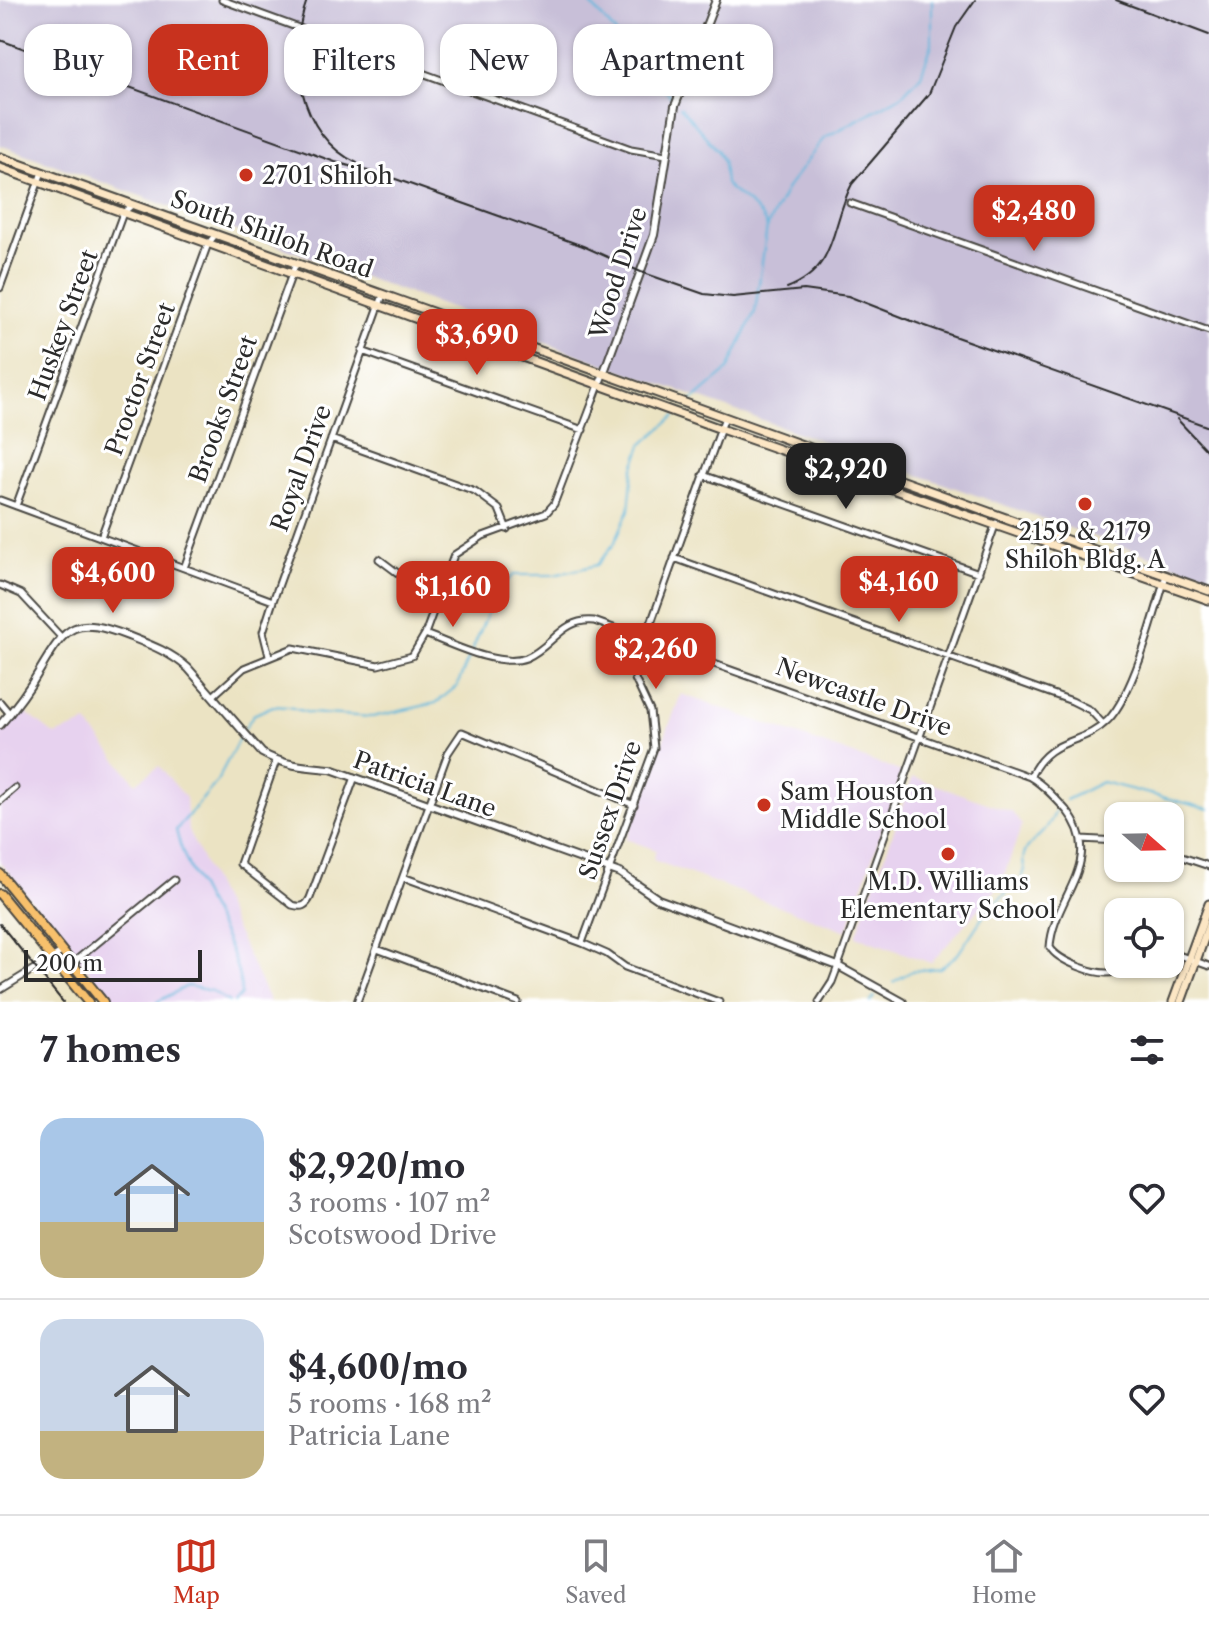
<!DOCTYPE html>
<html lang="en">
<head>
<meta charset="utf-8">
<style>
	:root { --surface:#fff; --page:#f7f7f7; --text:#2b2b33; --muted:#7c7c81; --line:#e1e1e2; --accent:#c8321e }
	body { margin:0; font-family:"Libre Caslon Text",serif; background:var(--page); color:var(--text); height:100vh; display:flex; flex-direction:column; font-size:30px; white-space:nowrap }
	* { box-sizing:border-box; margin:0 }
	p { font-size:26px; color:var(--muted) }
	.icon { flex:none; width:44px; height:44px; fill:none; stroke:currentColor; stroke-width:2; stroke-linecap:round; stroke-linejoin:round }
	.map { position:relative; height:1002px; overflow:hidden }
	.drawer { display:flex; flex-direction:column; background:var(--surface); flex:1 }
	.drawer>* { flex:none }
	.banner { position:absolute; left:24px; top:24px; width:800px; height:72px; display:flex; gap:16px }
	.needle { width:52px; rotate:110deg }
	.fabs { position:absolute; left:1104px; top:802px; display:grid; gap:16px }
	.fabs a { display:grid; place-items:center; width:80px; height:80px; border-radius:16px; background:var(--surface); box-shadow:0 2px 6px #0004; font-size:40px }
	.scale { position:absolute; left:24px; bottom:20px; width:178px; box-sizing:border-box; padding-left:8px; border:4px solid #2b2b2b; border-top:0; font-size:22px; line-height:28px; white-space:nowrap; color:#2b2b2b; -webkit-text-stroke:6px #fff; paint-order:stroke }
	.price { position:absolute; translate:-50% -68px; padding:0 18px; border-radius:16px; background:var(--accent); color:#fff; font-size:26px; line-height:52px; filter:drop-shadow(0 2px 4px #0008) }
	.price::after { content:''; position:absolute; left:50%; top:48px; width:24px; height:18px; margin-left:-12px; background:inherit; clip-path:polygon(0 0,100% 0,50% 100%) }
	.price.selected { background:#222; color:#fff }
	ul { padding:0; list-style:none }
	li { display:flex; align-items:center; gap:24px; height:200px; padding:0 40px }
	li+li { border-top:2px solid var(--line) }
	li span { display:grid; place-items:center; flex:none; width:224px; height:160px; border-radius:24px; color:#555 }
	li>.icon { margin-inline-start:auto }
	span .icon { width:96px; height:96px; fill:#fffc; stroke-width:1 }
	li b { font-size:34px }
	h2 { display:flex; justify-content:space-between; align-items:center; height:96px; padding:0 40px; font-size:34px }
	.tag { padding:0 28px; border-radius:24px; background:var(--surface); box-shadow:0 2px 6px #0004; font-size:28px; line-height:72px }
	.tag.selected { background:var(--accent); color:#fff }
	.tabs { display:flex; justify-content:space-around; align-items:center; height:112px; border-top:2px solid var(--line); background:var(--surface); font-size:22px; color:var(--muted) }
	.tabs a { display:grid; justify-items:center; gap:4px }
	.tabs .selected { color:var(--accent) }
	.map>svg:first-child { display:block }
	.built { fill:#e7d2ef }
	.industrial { fill:#c8bfd8 }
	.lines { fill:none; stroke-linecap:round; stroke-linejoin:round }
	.stream { stroke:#5fb7dc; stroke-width:2 }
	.minor-casing { stroke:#484742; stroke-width:9 }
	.tertiary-casing { stroke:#484742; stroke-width:10 }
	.secondary-casing { stroke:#484742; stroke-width:11 }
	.primary-casing { stroke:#484742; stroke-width:12 }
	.minor { stroke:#fff; stroke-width:5 }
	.tertiary { stroke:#fff; stroke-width:6 }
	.secondary { stroke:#fce6c4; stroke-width:7 }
	.primary { stroke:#f7c06c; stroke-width:8 }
	.rail { stroke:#2b2b2b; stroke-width:2 }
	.poi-dot { fill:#c8321e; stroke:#fff; stroke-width:3 }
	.labels { text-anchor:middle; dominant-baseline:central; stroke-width:6; stroke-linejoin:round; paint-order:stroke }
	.poi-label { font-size:24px; fill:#2b2b2b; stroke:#fff; text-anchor:start }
	.street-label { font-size:24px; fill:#2b2b2b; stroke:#fff }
</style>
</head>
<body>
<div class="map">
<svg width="1209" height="1002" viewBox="0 0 1209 1002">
	<rect width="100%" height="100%" fill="#fff"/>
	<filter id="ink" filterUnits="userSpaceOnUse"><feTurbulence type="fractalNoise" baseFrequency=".0125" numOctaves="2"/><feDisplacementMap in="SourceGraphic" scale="16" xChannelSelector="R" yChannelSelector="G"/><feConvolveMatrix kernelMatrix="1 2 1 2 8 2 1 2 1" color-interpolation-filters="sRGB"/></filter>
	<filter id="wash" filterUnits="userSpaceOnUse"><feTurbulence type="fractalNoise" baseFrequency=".006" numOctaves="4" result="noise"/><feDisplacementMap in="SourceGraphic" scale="32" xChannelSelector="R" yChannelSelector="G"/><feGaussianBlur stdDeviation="1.8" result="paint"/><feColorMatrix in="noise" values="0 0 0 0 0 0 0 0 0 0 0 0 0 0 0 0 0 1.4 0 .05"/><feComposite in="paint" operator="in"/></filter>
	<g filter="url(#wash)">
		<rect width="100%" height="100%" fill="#ebe3c3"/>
		<!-- built -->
		<path class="built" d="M681,694L902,772L847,931L653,860L656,850L626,839Z
			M24,711L55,735L87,723L136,783L159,766L186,798L188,830L270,1002H114L0,862V722Z
			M913,777L1012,812L1022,825L1001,884L931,963L856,936Z"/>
		<!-- industrial -->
		<path class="industrial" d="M0,0H1209V577L631,374L0,145Z"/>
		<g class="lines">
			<!-- stream -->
			<path class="stream" d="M587,0L672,98
				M680,107L718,151L723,162L725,184C740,200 758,205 767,227
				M692,401L728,370L755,312L767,227L787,188L824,138L901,96L921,75L932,44V0
				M245,728L253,715L273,706L289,707L309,713L372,717L436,703L457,686L498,589L514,575H554L597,565L614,544L629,510L633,470L642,445L675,416
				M1066,800L1102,782L1209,809
				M893,982L912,971L940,968L958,954L988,909L1021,880L1025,870C1017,848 1036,842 1047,827C1051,822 1054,815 1056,810
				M157,1002L187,986L212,991L229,1002
				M234,1002L241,995C242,948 187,882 176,830L216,783L242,733
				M870,1002L874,997"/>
		</g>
	</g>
	<g filter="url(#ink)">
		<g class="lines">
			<!-- minor casing -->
			<g class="minor-casing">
				<path id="minor" d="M222,0L631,149L666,155
					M850,203L1209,331
					M0,288L42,172
					M362,351L583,430
					M331,439L475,491L499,509L507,529
					M703,475L979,573
					M0,500L273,601
					M16,506L123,213L132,205
					M101,537L208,244L216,234
					M674,558L1072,701L1090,710L1103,724
					M379,559L407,580L440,593
					M184,568L296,263
					M0,585L21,594L61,637
					M425,634C451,644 499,668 526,658C553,647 561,618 594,621L1030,777C1044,785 1056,799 1067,811C1107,861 1053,897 1050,947C1057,961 1099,977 1114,972C1119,970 1122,967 1125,964
					M269,656L263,632L273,601L383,295
					M213,696L244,668L293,648L378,665L412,656L425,634L454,555L483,536L546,513L554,504L604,372
					M0,702L10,714
					M276,761L240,864L292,905C302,908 306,906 310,898L355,777
					M1030,777C1051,734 1082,747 1108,720C1134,693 1155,613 1166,575
					M0,801L15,788
					M1081,839L1118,841
					M1170,853L1209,866
					M403,877L582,943L607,954L625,967L719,1002
					M582,943L654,748L650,711L635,679L636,665L725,417
					M377,949L518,1002
					M1170,952L1209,966
					M63,971L174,880
					M0,990L63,951
					M357,1002L448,753L462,732L634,805
					M819,1002L832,982L838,966L996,523"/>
			</g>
			<!-- tertiary casing -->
			<g class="tertiary-casing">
				<path id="tertiary" d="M604,372L654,235L675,106L716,0
					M0,725C15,708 28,691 40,670C67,624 75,616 128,636C151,645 170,652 188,668L262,753C285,766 306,767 331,769L620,873L658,899L838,966L903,1002"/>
			</g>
			<!-- secondary casing -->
			<g class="secondary-casing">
				<path id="secondary" d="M0,157L1209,591
					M0,168L721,429L1209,600
					M1173,1002L1209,904
					M1181,1002L1209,925"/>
			</g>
			<!-- primary casing -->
			<g class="primary-casing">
				<path id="primary" d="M0,874L103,1002
					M0,894L88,1002"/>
			</g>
			<!-- minor -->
			<use href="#minor" class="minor"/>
			<!-- tertiary -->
			<use href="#tertiary" class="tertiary"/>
			<!-- secondary -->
			<use href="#secondary" class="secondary"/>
			<!-- primary -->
			<use href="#primary" class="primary"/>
			<!-- rail -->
			<path class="rail" d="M307,0C287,55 298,136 357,163
				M1116,0L1209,35
				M0,40L335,162L390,177L583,246L641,272L704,294L733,297L804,290L848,296L917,323L1209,427
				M787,288C839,268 830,225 852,184L929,94L956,27L975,0
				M1177,419L1209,453
				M0,924L63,1002"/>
		</g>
	</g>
	<!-- markers -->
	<g class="poi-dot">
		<circle cx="246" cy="175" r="8"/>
		<circle cx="1085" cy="504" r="8"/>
		<circle cx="764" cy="805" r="8"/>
		<circle cx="948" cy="854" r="8"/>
	</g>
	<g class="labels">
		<!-- poi labels -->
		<g class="poi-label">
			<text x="262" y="175">2701 Shiloh</text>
			<text x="1085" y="531" text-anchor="middle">2159 &amp; 2179<tspan x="1085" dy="28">Shiloh Bldg. A</tspan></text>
			<text x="780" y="791">Sam Houston<tspan x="780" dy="28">Middle School</tspan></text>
			<text x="948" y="881" text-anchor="middle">M.D. Williams<tspan x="948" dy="28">Elementary School</tspan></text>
		</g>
		<!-- street labels -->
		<g class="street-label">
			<text transform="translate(272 234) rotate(20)">South Shiloh Road</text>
			<text transform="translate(618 273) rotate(-72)">Wood Drive</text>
			<text transform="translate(63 325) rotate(-70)">Huskey Street</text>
			<text transform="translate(140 379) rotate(-70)">Proctor Street</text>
			<text transform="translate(223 409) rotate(-70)">Brooks Street</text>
			<text transform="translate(301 468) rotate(-70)">Royal Drive</text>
			<text transform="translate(864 697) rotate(20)">Newcastle Drive</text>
			<text transform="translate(425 784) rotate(20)">Patricia Lane</text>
			<text transform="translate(610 810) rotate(-71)">Sussex Drive</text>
		</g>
	</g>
</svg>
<div class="fabs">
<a><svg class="needle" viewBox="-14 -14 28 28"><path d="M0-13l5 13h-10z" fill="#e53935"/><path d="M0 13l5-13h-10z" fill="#7c7c81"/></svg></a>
<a><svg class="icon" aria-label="locate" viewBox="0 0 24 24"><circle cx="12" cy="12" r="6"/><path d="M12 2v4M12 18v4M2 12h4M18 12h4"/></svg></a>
</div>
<div class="scale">200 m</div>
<b class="price" style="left:1034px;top:253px">$2,480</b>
<b class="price" style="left:477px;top:377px">$3,690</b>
<b class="price selected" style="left:846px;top:511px">$2,920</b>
<b class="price" style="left:113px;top:615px">$4,600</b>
<b class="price" style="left:899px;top:624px">$4,160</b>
<b class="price" style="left:453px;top:629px">$1,160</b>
<b class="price" style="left:656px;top:691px">$2,260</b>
<div class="banner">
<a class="tag">Buy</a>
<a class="tag selected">Rent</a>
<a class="tag">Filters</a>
<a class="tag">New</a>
<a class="tag">Apartment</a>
</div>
</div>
<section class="drawer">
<h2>7 homes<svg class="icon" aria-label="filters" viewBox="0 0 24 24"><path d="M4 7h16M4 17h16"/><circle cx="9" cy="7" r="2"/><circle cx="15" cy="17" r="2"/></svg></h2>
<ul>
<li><span style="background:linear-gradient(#a9c7e8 65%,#c2b280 0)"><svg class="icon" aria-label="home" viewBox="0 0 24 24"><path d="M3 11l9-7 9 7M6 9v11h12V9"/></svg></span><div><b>$2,920/mo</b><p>3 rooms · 107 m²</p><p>Scotswood Drive</p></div><svg class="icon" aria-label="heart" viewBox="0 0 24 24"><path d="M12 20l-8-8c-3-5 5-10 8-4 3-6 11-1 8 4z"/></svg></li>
<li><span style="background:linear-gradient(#c9d6e8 70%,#c2b280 0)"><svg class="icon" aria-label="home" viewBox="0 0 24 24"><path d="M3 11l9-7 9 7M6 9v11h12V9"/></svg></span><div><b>$4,600/mo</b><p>5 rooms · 168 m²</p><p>Patricia Lane</p></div><svg class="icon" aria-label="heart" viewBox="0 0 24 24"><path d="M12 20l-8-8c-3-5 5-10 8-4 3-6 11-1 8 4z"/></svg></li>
</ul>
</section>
<nav class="tabs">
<a class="selected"><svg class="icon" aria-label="map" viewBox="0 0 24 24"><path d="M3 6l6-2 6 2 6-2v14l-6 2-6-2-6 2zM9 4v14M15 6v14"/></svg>Map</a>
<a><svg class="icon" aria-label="saved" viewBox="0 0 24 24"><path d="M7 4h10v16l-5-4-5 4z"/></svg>Saved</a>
<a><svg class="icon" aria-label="home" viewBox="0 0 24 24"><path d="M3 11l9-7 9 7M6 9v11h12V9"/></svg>Home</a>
</nav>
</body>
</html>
